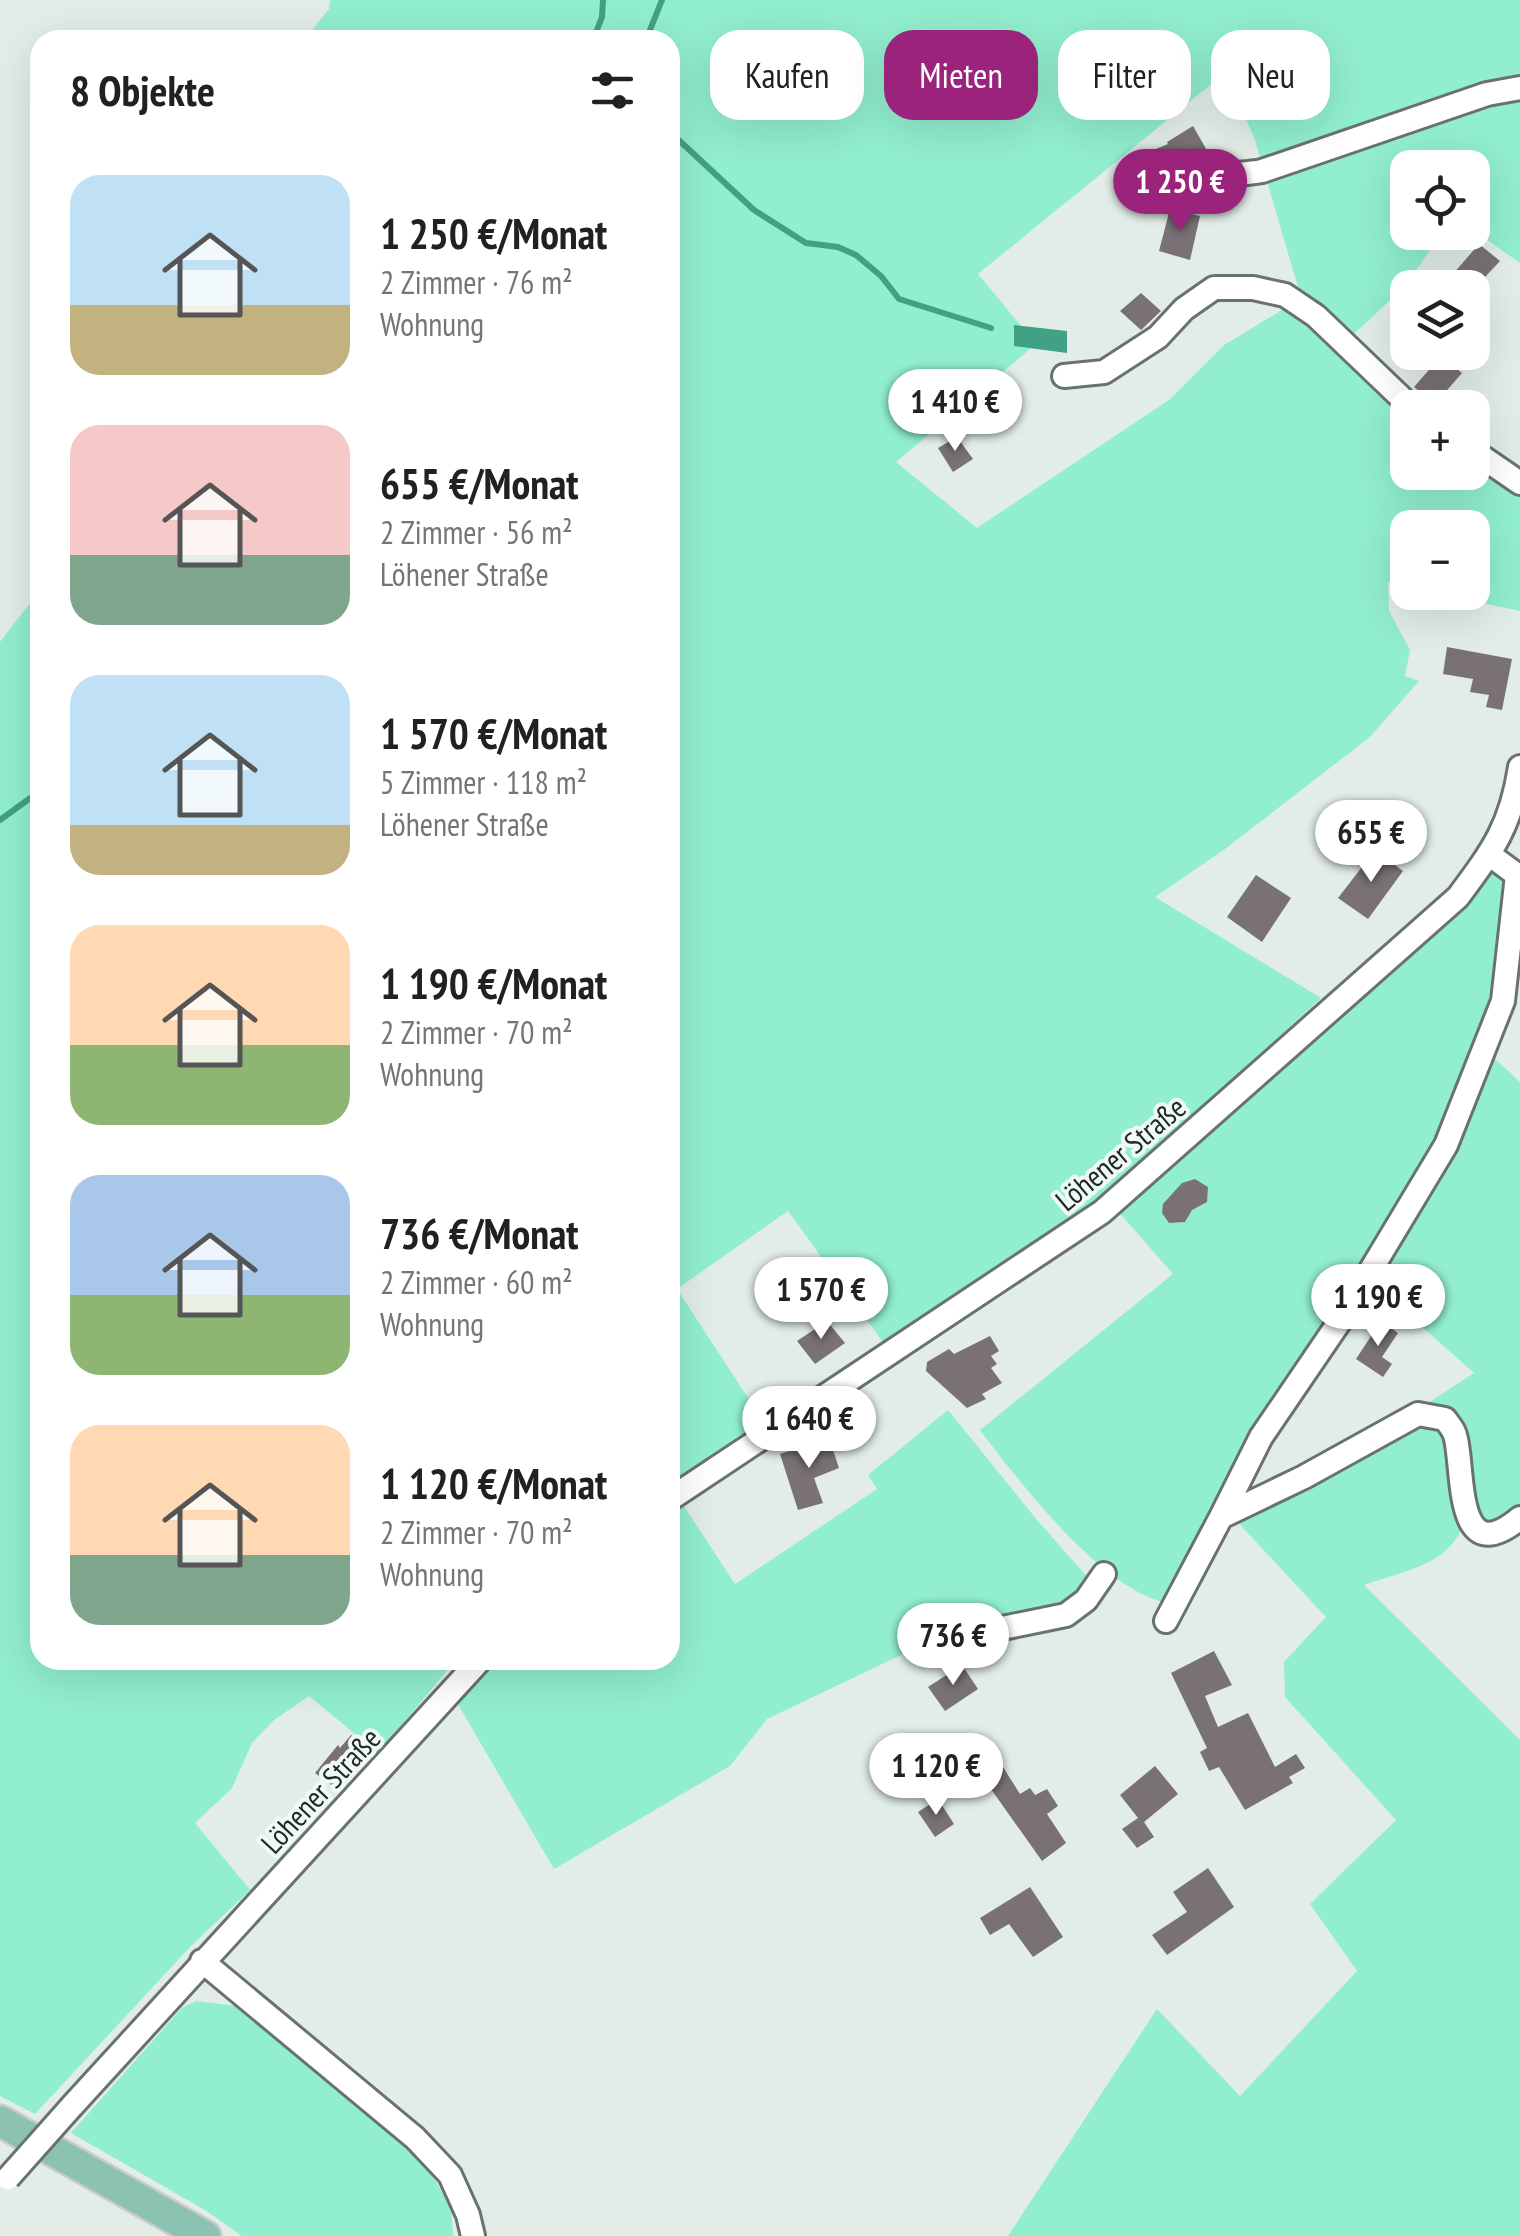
<!DOCTYPE html>
<html lang="de">
<head>
<meta charset="utf-8">
<style>
	:root { --surface:#fff; --page:#f6f6f6; --text:#202124; --muted:#757577; --accent:#9b237c }
	body { margin:0; font-family:"PT Sans Narrow",sans-serif; background:var(--page); color:var(--text); height:100vh; display:flex; flex-direction:column; font-size:38px; white-space:nowrap }
	* { box-sizing:border-box; margin:0 }
	p { font-size:32px; color:var(--muted) }
	.icon { flex:none; width:55px; height:55px; fill:none; stroke:currentColor; stroke-width:2; stroke-linecap:round; stroke-linejoin:round }
	.map { position:relative; flex:1; overflow:hidden }
	.details { position:absolute; left:30px; top:30px; width:650px; height:1640px; display:flex; flex-direction:column; background:var(--surface); border-radius:30px; box-shadow:0 10px 40px #0002 }
	.details>* { flex:none }
	.hud { position:absolute; left:710px; top:30px; width:660px; height:90px; display:flex; gap:20px }
	.controls { position:absolute; left:1390px; top:150px; display:grid; gap:20px }
	.controls a { display:grid; place-items:center; width:100px; height:100px; border-radius:20px; background:var(--surface); box-shadow:0 10px 40px #0002; font-size:50px }
	.price { position:absolute; translate:-50% -85px; padding:0 22px; border-radius:35px; background:#fff; color:#222; font-size:32px; line-height:65px; filter:drop-shadow(0 2px 5px #0008) }
	.price::after { content:''; position:absolute; left:50%; top:60px; width:30px; height:22px; margin-left:-15px; background:inherit; clip-path:polygon(0 0,100% 0,50% 100%) }
	.price.selected { background:var(--accent); color:#fff }
	ul { padding:0; list-style:none }
	li { display:flex; align-items:center; gap:30px; height:250px; padding:0 40px }
	li span { display:grid; place-items:center; flex:none; width:280px; height:200px; border-radius:30px; color:#555 }
	li>.icon { margin-inline-start:auto }
	span .icon { width:120px; height:120px; fill:#fffc; stroke-width:1 }
	li b { font-size:42px }
	h2 { display:flex; justify-content:space-between; align-items:center; height:120px; padding:0 40px; font-size:42px }
	.tag { padding:0 35px; border-radius:30px; background:var(--surface); box-shadow:0 10px 40px #0002; font-size:35px; line-height:90px }
	.tag.selected { background:var(--accent); color:#fff }
	.map>svg:first-child { display:block }
	.green { fill:#91eecf }
	.water { fill:#41a184 }
	.lines { fill:none; stroke-linecap:round; stroke-linejoin:round }
	.stream { stroke:#41a184; stroke-width:6 }
	.building { fill:#797176 }
	.minor-casing { stroke:#69726e; stroke-width:28 }
	.major-casing { stroke:#cacbcb; stroke-width:35 }
	.minor { stroke:#fff; stroke-width:22 }
	.major { stroke:#8cc2b2; stroke-width:30 }
	.minor-bridge-casing { stroke:#69726e; stroke-width:28; stroke-linecap:butt }
	.minor-bridge { stroke:#fff; stroke-width:22 }
	.labels { text-anchor:middle; dominant-baseline:central; stroke-width:8; stroke-linejoin:round; paint-order:stroke }
	.street-label { font-size:30px; fill:#232726; stroke:#effaf6 }
</style>
</head>
<body>
<div class="map">
<svg width="1520" height="2236" viewBox="0 0 1520 2236">
	<rect width="100%" height="100%" fill="#e2ede8"/>
	<!-- green -->
	<path class="green" d="M330,0H1520V263L1473,230L1472,168H1408V232L1439,233C1417,278 1385,306 1348,339L1300,294L1254,137L1225,73L978,274L1036,344L896,462L977,528L1169,400L1224,345L1292,304L1407,413L1408,472H1472L1473,457L1520,490V611L1437,593L1472,592V528H1408L1407,586L1388,582L1389,611L1410,650L1405,676L1419,681L1370,737L1225,849L1155,897L1321,998L1104,1198L885,1345L788,1211L677,1289L765,1424L670,1486V40H324L309,34L329,9Z
		M40,590V1660H456L378,1753L309,1696L274,1720L252,1743L232,1788L195,1823L250,1890L191,1946L35,2114L0,2096V642Z
		M1493,865L1505,882L1497,985L1435,1146L1338,1307L1333,1304L1171,1603C1107,1597 1017,1479 980,1430L1173,1274L1117,1210C1248,1101 1372,986 1493,865Z
		M1493,1057L1520,1082V1513L1510,1521L1474,1522L1461,1436L1419,1409L1474,1373L1374,1284L1430,1194Z
		M948,1410L1037,1520L1091,1581L1059,1610L992,1623L922,1645L767,1719L730,1766L554,1869L456,1701L494,1660H670V1507L680,1500L735,1584L877,1489L868,1475Z
		M1421,1419L1442,1423L1462,1528C1445,1567 1399,1572 1364,1585L1520,1740V2236H1008L1157,2009L1240,2096L1357,1971L1310,1904L1396,1820L1285,1697L1284,1662L1326,1617L1231,1515Z
		M196,2001L238,2006L395,2137L428,2169L451,2206L453,2236H242L205,2210L71,2133L182,2008Z"/>
	<!-- water -->
	<path class="water" d="M1014,325L1067,331V353L1014,346Z"/>
	<g class="lines">
		<!-- stream -->
		<path class="stream" d="M593,40L602,17L603,0
			M646,40L662,0
			M670,132L754,210L806,243L838,247L856,255L881,276L899,299L991,328
			M0,820L40,791"/>
	</g>
	<!-- building -->
	<path class="building" d="M1193,126L1209,154L1182,168L1184,158L1129,179L1122,163L1168,144L1167,142Z
		M1170,209L1200,216L1190,260L1159,251Z
		M1479,244L1500,261L1473,290L1453,274Z
		M1141,293L1161,311L1141,330L1120,311Z
		M1441,356L1462,373L1435,404L1414,387Z
		M957,437L973,459L953,472L938,448Z
		M1447,647L1512,659L1502,710L1486,707L1489,695L1470,692L1473,679L1443,674Z
		M1375,850L1403,871L1368,919L1338,898Z
		M1256,875L1291,898L1262,942L1227,917Z
		M1195,1179L1208,1187L1207,1202L1192,1210L1185,1222L1169,1223L1162,1213L1163,1204L1182,1183Z
		M827,1321L845,1343L815,1364L797,1341Z
		M1381,1321L1398,1333L1382,1357L1392,1364L1383,1377L1356,1359Z
		M990,1336L999,1351L991,1356L997,1364L991,1368L1002,1383L982,1394L986,1399L967,1408L926,1371L927,1362L949,1349L954,1354Z
		M829,1438L839,1468L814,1478L823,1503L798,1510L780,1454Z
		M1214,1651L1232,1685L1205,1696L1218,1727L1248,1713L1275,1767L1296,1754L1305,1768L1289,1777L1293,1783L1245,1810L1219,1767L1209,1771L1200,1752L1207,1748L1171,1673Z
		M962,1665L978,1689L945,1711L928,1687Z
		M351,1735L370,1751L338,1790L315,1773L338,1745L340,1748Z
		M972,1735L990,1761L996,1756L1020,1794L1030,1788L1035,1795L1047,1789L1058,1806L1047,1814L1066,1843L1042,1861L986,1782L973,1790L945,1754Z
		M1155,1766L1178,1794L1144,1822L1154,1837L1137,1848L1122,1829L1138,1818L1120,1795Z
		M938,1799L954,1824L935,1837L918,1812Z
		M1208,1868L1234,1907L1167,1955L1152,1935L1187,1912L1173,1892Z
		M1030,1887L1063,1937L1033,1957L1009,1924L990,1935L980,1918Z"/>
	<g class="lines">
		<!-- minor casing -->
		<g class="minor-casing">
			<path id="minor" d="M1203,181C1221,173 1242,175 1262,171L1487,94L1520,88
				M1064,376L1104,372L1158,337L1184,309L1214,288H1253L1285,295L1316,316L1412,408
				M1472,450L1520,483
				M670,1499L1102,1212L1458,897C1493,850 1511,826 1520,767
				M1221,1517L1261,1437L1342,1318L1446,1145L1503,1001L1517,875L1490,855
				M1166,1621L1221,1517L1304,1477L1418,1414L1445,1419C1450,1426 1455,1431 1456,1439C1464,1473 1455,1572 1520,1518
				M950,1652L988,1631L1066,1615L1086,1600L1104,1574
				M202,1961L415,2138L450,2175L468,2215L473,2236
				M72,2106L480,1660"/>
		</g>
		<!-- major casing -->
		<g class="major-casing">
			<path id="major" d="M0,2121L205,2236"/>
		</g>
		<!-- minor -->
		<use href="#minor" class="minor"/>
		<!-- major -->
		<use href="#major" class="major"/>
		<!-- minor-bridge casing -->
		<g class="minor-bridge-casing">
			<path id="minor-bridge" d="M8,2178L72,2106"/>
		</g>
		<!-- minor-bridge -->
		<use href="#minor-bridge" class="minor-bridge"/>
	</g>
	<g class="labels">
		<!-- street labels -->
		<g class="street-label">
			<text transform="translate(1120 1153) rotate(-40)">Löhener Straße</text>
			<text transform="translate(320 1790) rotate(-47)">Löhener Straße</text>
		</g>
	</g>
</svg>
<div class="controls">
<a><svg class="icon" aria-label="locate" viewBox="0 0 24 24"><circle cx="12" cy="12" r="6"/><path d="M12 2v4M12 18v4M2 12h4M18 12h4"/></svg></a>
<a><svg class="icon" aria-label="layers" viewBox="0 0 24 24"><path d="M12 4l9 5-9 5-9-5zM3 14l9 5 9-5"/></svg></a>
<a>+</a>
<a>−</a>
</div>
<b class="price selected" style="left:1180px;top:234px">1 250 €</b>
<b class="price" style="left:955px;top:454px">1 410 €</b>
<b class="price" style="left:1371px;top:885px">655 €</b>
<b class="price" style="left:821px;top:1342px">1 570 €</b>
<b class="price" style="left:1378px;top:1349px">1 190 €</b>
<b class="price" style="left:809px;top:1471px">1 640 €</b>
<b class="price" style="left:953px;top:1688px">736 €</b>
<b class="price" style="left:936px;top:1818px">1 120 €</b>
<div class="hud">
<a class="tag">Kaufen</a>
<a class="tag selected">Mieten</a>
<a class="tag">Filter</a>
<a class="tag">Neu</a>
</div>
<section class="details">
<h2>8 Objekte<svg class="icon" aria-label="filters" viewBox="0 0 24 24"><path d="M4 7h16M4 17h16"/><circle cx="9" cy="7" r="2"/><circle cx="15" cy="17" r="2"/></svg></h2>
<ul>
<li><span style="background:linear-gradient(#bfe0f5 65%,#c2b280 0)"><svg class="icon" aria-label="home" viewBox="0 0 24 24"><path d="M3 11l9-7 9 7M6 9v11h12V9"/></svg></span><div><b>1 250 €/Monat</b><p>2 Zimmer · 76 m²</p><p>Wohnung</p></div></li>
<li><span style="background:linear-gradient(#f6c9c9 65%,#7fa58c 0)"><svg class="icon" aria-label="home" viewBox="0 0 24 24"><path d="M3 11l9-7 9 7M6 9v11h12V9"/></svg></span><div><b>655 €/Monat</b><p>2 Zimmer · 56 m²</p><p>Löhener Straße</p></div></li>
<li><span style="background:linear-gradient(#bfe0f5 75%,#c2b280 0)"><svg class="icon" aria-label="home" viewBox="0 0 24 24"><path d="M3 11l9-7 9 7M6 9v11h12V9"/></svg></span><div><b>1 570 €/Monat</b><p>5 Zimmer · 118 m²</p><p>Löhener Straße</p></div></li>
<li><span style="background:linear-gradient(#ffd9b3 60%,#8fb573 0)"><svg class="icon" aria-label="home" viewBox="0 0 24 24"><path d="M3 11l9-7 9 7M6 9v11h12V9"/></svg></span><div><b>1 190 €/Monat</b><p>2 Zimmer · 70 m²</p><p>Wohnung</p></div></li>
<li><span style="background:linear-gradient(#a9c7e8 60%,#8fb573 0)"><svg class="icon" aria-label="home" viewBox="0 0 24 24"><path d="M3 11l9-7 9 7M6 9v11h12V9"/></svg></span><div><b>736 €/Monat</b><p>2 Zimmer · 60 m²</p><p>Wohnung</p></div></li>
<li><span style="background:linear-gradient(#ffd9b3 65%,#7fa58c 0)"><svg class="icon" aria-label="home" viewBox="0 0 24 24"><path d="M3 11l9-7 9 7M6 9v11h12V9"/></svg></span><div><b>1 120 €/Monat</b><p>2 Zimmer · 70 m²</p><p>Wohnung</p></div></li>
</ul>
</section>
</div>
</body>
</html>
